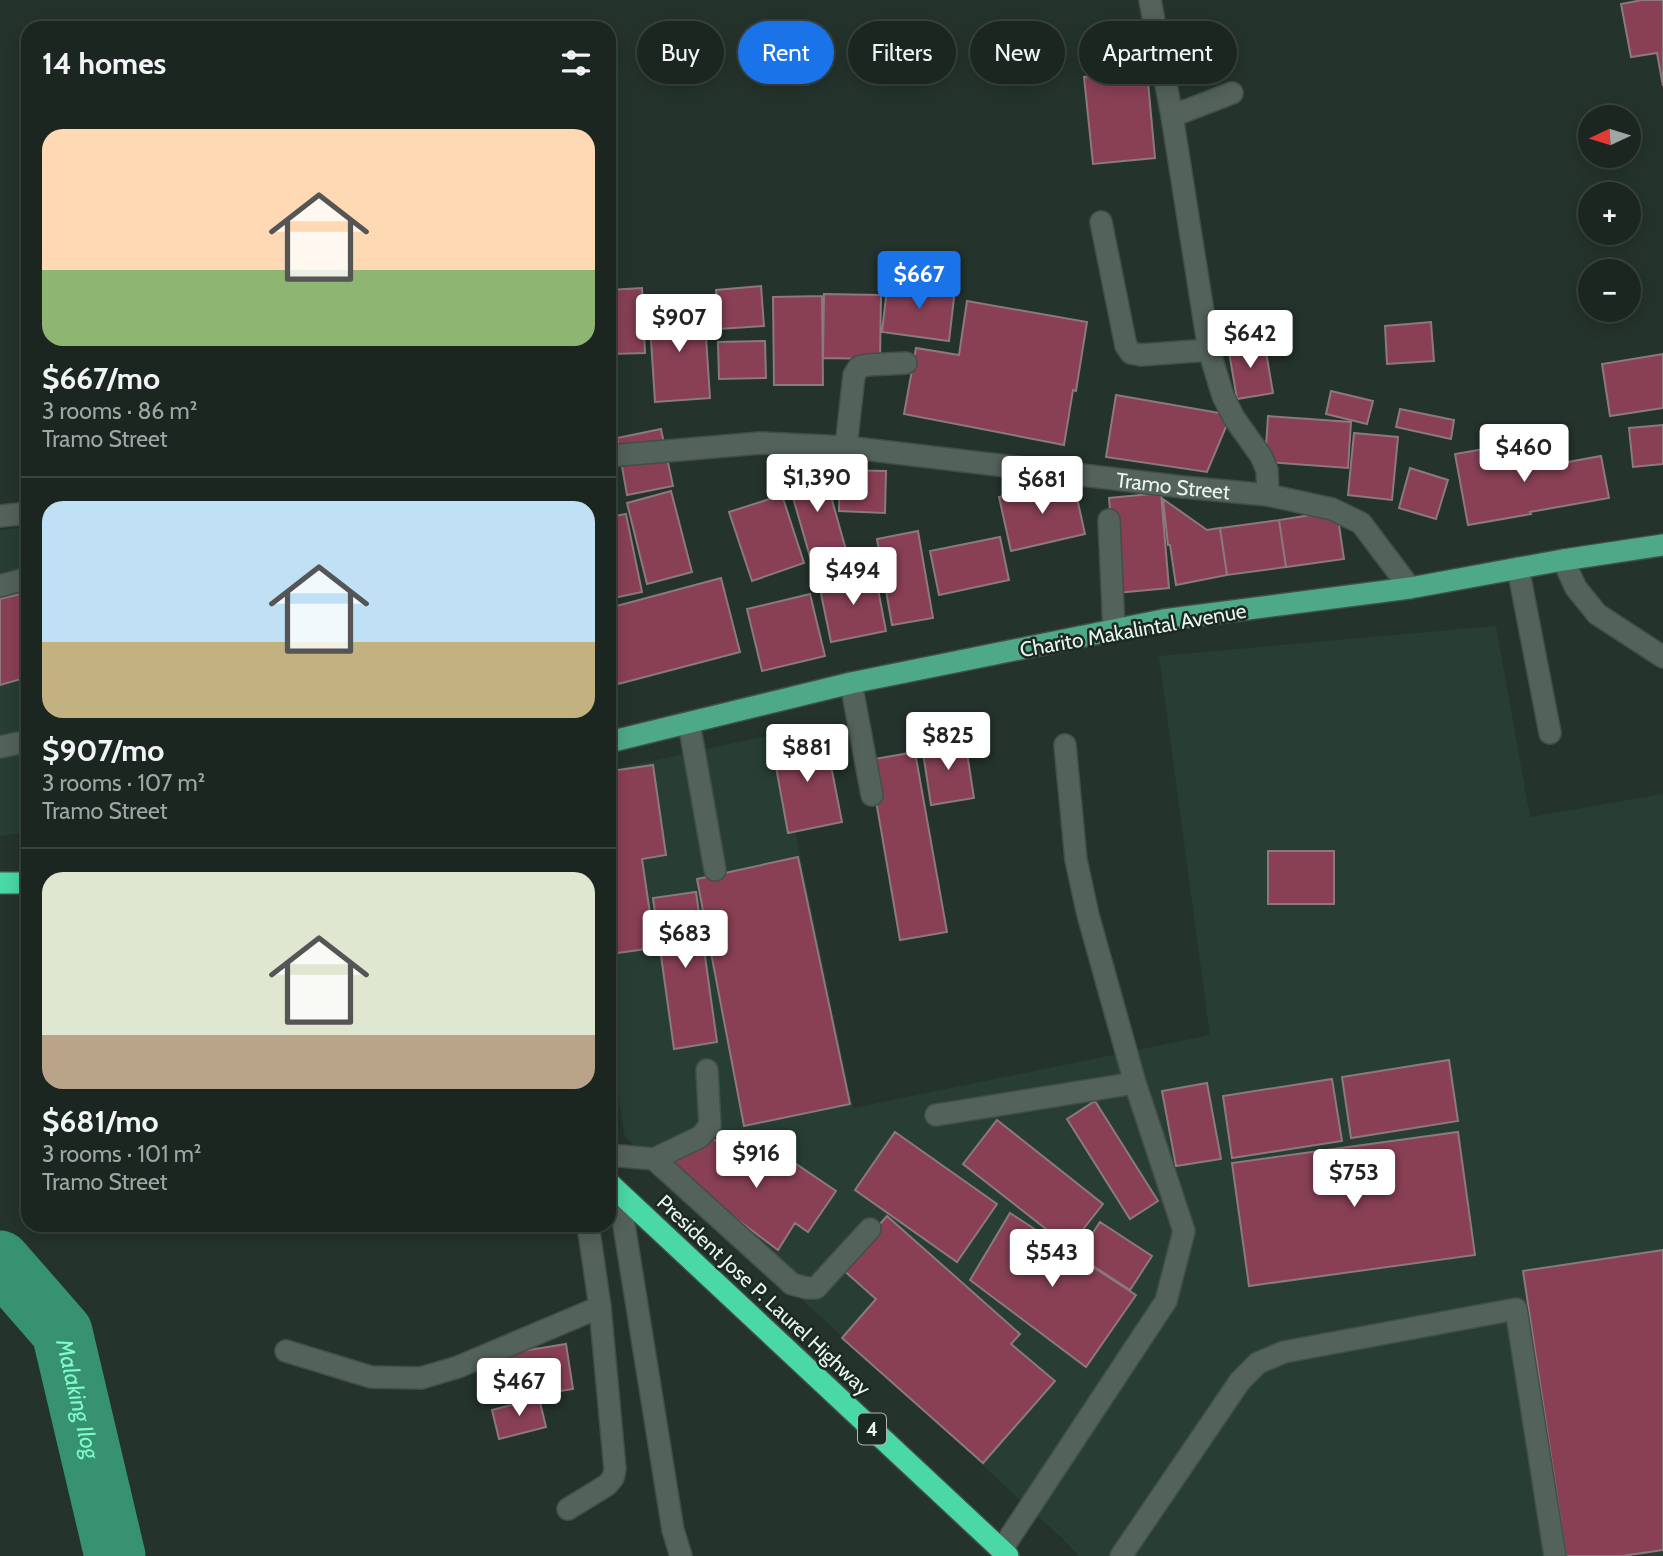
<!DOCTYPE html>
<html lang="en">
<head>
<meta charset="utf-8">
<style>
	:root { --surface:#1b2621; --page:#28322e; --text:#f1f3f6; --muted:#a0a5a5; --line:#39433f; --accent:#1a73e8 }
	body { margin:0; font-family:Cabin,sans-serif; background:var(--page); color:var(--text); height:100vh; display:flex; flex-direction:column; font-size:26px; white-space:nowrap }
	* { box-sizing:border-box; margin:0 }
	p { font-size:23px; color:var(--muted) }
	.icon { flex:none; width:38px; height:38px; fill:none; stroke:currentColor; stroke-width:2; stroke-linecap:round; stroke-linejoin:round }
	.map { position:relative; flex:1; overflow:hidden }
	.side { position:absolute; left:21px; top:21px; width:595px; height:1211px; display:flex; flex-direction:column; background:var(--surface); border-radius:21px; box-shadow:0 4px 18px #0003,0 0 0 2px var(--line) }
	.side>* { flex:none }
	.top-card { position:absolute; left:637px; top:21px; width:665px; height:63px; display:flex; gap:14px }
	.needle { width:46px; rotate:266deg }
	.fabs { position:absolute; left:1578px; top:105px; display:grid; gap:14px }
	.fabs a { display:grid; place-items:center; width:63px; height:63px; border-radius:50%; background:var(--surface); box-shadow:0 4px 18px #0003,0 0 0 2px var(--line); font-size:35px }
	.price { position:absolute; translate:-50% -60px; padding:0 16px; border-radius:7px; background:#fff; color:#222; font-size:23px; line-height:46px; filter:drop-shadow(0 2px 4px #0008) }
	.price::after { content:''; position:absolute; left:50%; top:42px; width:21px; height:16px; margin-left:-10px; background:inherit; clip-path:polygon(0 0,100% 0,50% 100%) }
	.price.current { background:var(--accent); color:#fff }
	ul { padding:0; list-style:none }
	li { display:grid; align-content:center; gap:14px; height:371px; padding:0 21px }
	li+li { border-top:2px solid var(--line) }
	li span { display:grid; place-items:center; height:217px; border-radius:21px; color:#555 }
	li>.icon { margin-inline-start:auto }
	span .icon { width:126px; height:126px; fill:#fffc; stroke-width:1 }
	li b { font-size:30px }
	h2 { display:flex; justify-content:space-between; align-items:center; height:84px; padding:0 21px; font-size:30px }
	.chip { padding:0 24px; border-radius:32px; background:var(--surface); box-shadow:0 4px 18px #0003,0 0 0 2px var(--line); font-size:24px; line-height:63px }
	.chip.current { background:var(--accent); color:#fff }
	.map>svg:first-child { display:block }
	.built { fill:#283e35 }
	.lines { fill:none; stroke-linecap:round; stroke-linejoin:round }
	.river { stroke:#369270; stroke-width:61 }
	.building { fill:#894055; stroke:#8b797d; stroke-width:2 }
	.minor-casing { stroke:#424f49; stroke-width:24 }
	.major-casing { stroke:#424f49; stroke-width:24 }
	.highway-casing { stroke:#424f49; stroke-width:24 }
	.minor { stroke:#53625b; stroke-width:21 }
	.major { stroke:#4ea989; stroke-width:21 }
	.highway { stroke:#4bd8a7; stroke-width:21 }
	.labels { text-anchor:middle; dominant-baseline:central; stroke-width:5; stroke-linejoin:round; paint-order:stroke }
	.shield { fill:#1b2923; stroke:#acb7b2; stroke-width:2 }
	.shield-label { font-size:19px; font-weight:bold; fill:#eaf4ef }
	.street-label { font-size:21px; fill:#eaf4ef; stroke:#1b2923 }
	.water-label { font-size:23px; font-style:italic; fill:#80fccb; stroke:#1b2923 }
</style>
</head>
<body>
<div class="map">
<svg width="1663" height="1556" viewBox="0 0 1663 1556">
	<rect width="100%" height="100%" fill="#24332c"/>
	<!-- built -->
	<path class="built" d="M28,527V832L0,836V530Z
		M1496,626L1530,817L1663,794V1556H1079L1064,1540L625,1137L609,1042V770L775,734L853,1108L1210,1035L1159,656Z"/>
	<g class="lines">
		<!-- river -->
		<path class="river" id="s1" d="M0,1261L62,1332L115,1556"/>
	</g>
	<!-- building -->
	<path class="building" d="M1642,0H1663V86L1657,53L1631,57L1621,4Z
		M1147,71L1155,158L1093,164L1084,77Z
		M888,280L955,289L949,341L882,332Z
		M761,286L764,326L719,329L716,290Z
		M642,288L645,353L611,354L609,290Z
		M824,294L881,295L880,359L823,358Z
		M822,296L823,385H774L773,297Z
		M967,301L1087,322L1076,391L1073,390L1064,445L904,414L916,348L959,355Z
		M704,306L710,398L655,402L649,309Z
		M1431,322L1434,361L1387,364L1385,326Z
		M1264,340L1273,393L1237,399L1228,346Z
		M765,341L766,378L719,379L718,342Z
		M1663,354V408L1610,416L1602,364Z
		M1331,391L1373,401L1367,424L1326,414Z
		M1116,395L1231,415L1207,472L1106,457Z
		M1400,409L1454,420L1451,439L1396,427Z
		M1268,416L1351,422L1348,468L1265,462Z
		M1663,425V464L1633,467L1629,428Z
		M661,429L673,486L627,495L617,438Z
		M1354,433L1398,437L1392,500L1348,495Z
		M1519,443L1524,470L1601,456L1609,498L1530,512L1531,514L1468,525L1455,454Z
		M821,461L848,557L813,567L785,470Z
		M1410,468L1448,480L1436,519L1399,508Z
		M840,470L886,471L885,513L839,511Z
		M1073,480L1085,534L1011,551L999,497Z
		M671,491L692,572L647,584L627,503Z
		M1161,493L1169,588L1117,593L1109,498Z
		M782,495L804,563L752,581L729,512Z
		M1163,499L1207,530L1220,528L1227,575L1176,585L1170,545H1168Z
		M1337,511L1344,559L1286,567L1279,520Z
		M626,514L642,592L609,599V517Z
		M1279,520L1286,567L1227,575L1220,528Z
		M918,531L933,618L892,625L877,539Z
		M1000,537L1009,580L939,595L930,551Z
		M875,573L886,631L831,642L819,584Z
		M721,578L740,652L618,684L609,651V608Z
		M28,592V677L0,685V599Z
		M810,594L825,656L762,671L747,609Z
		M825,735L842,822L788,833L772,745Z
		M965,740L974,798L931,805L922,746Z
		M915,752L947,932L900,940L869,760Z
		M653,765L666,855L642,859L655,948L609,954V801L616,800L611,771Z
		M1268,851H1334V904H1268Z
		M798,857L850,1104L744,1126L697,879Z
		M696,892L717,1042L674,1049L653,898Z
		M1449,1060L1458,1121L1351,1138L1342,1077Z
		M1332,1079L1342,1141L1232,1158L1223,1096Z
		M1207,1083L1221,1159L1176,1166L1162,1091Z
		M1095,1101L1158,1201L1130,1219L1067,1119Z
		M997,1120L1103,1204L1069,1247L963,1164Z
		M895,1132L997,1204L957,1262L855,1190Z
		M1458,1132L1475,1255L1249,1286L1232,1163Z
		M710,1137L764,1170L777,1151L836,1191L808,1232L795,1223L778,1250L667,1167Z
		M1010,1213L1136,1295L1086,1367L970,1280Z
		M887,1216L1020,1334L1011,1344L1055,1381L983,1463L842,1338L876,1299L841,1268Z
		M1100,1222L1152,1256L1130,1290L1078,1256Z
		M1663,1250V1550L1622,1556H1566L1523,1271Z
		M566,1344L573,1389L517,1398L510,1353Z
		M539,1398L546,1427L499,1439L492,1410Z"/>
	<g class="lines">
		<!-- minor casing -->
		<g class="minor-casing">
			<g id="minor">
				<path d="M1150,0L1172,116L1209,350L1223,396L1234,418L1261,456L1267,470L1268,495"/>
				<path d="M1172,116L1232,93"/>
				<path d="M1101,222L1126,346L1131,353L1141,355L1209,350"/>
				<path d="M846,447L854,375L859,367L867,365L906,363"/>
				<path id="s2" d="M609,456L760,443L846,447L1183,487L1268,495L1332,509L1361,523L1410,588"/>
				<path d="M0,516L28,513"/>
				<path d="M1109,520L1114,630"/>
				<path d="M1563,560L1576,588L1597,614L1663,657"/>
				<path d="M1518,568L1550,733"/>
				<path d="M0,586L28,578"/>
				<path d="M851,683L872,795"/>
				<path d="M689,723L715,870"/>
				<path d="M0,747L28,741"/>
				<path d="M936,1115L1135,1083"/>
				<path d="M609,1155L654,1159L700,1137L710,1126L707,1070"/>
				<path d="M654,1159L792,1284L807,1288H816L870,1229"/>
				<path d="M619,1194L673,1530L681,1556"/>
				<path d="M286,1351L371,1377L421,1378L458,1367L600,1307"/>
				<path d="M568,1509L607,1485L613,1478L615,1469L600,1307L588,1225"/>
				<path d="M1002,1549L1166,1301L1184,1231L1135,1083L1088,915L1076,860L1065,745"/>
				<path d="M1121,1556L1240,1381L1258,1363L1284,1352L1516,1309L1555,1556"/>
			</g>
		</g>
		<!-- major casing -->
		<g class="major-casing">
			<path id="major" d="M609,742L851,683L1163,620L1410,588L1563,560L1663,545"/>
		</g>
		<!-- highway casing -->
		<g class="highway-casing">
			<path id="highway" d="M0,883H28
				M609,1183L1008,1556"/>
		</g>
		<!-- minor -->
		<use href="#minor" class="minor"/>
		<!-- major -->
		<use href="#major" class="major"/>
		<!-- highway -->
		<use href="#highway" class="highway"/>
	</g>
	<g class="labels">
		<!-- shield labels -->
		<rect class="shield" x="858" y="1413.5" width="28" height="31" rx="5"/>
		<g class="shield-label">
			<text x="872" y="1429">4</text>
		</g>
		<!-- street labels -->
		<g class="street-label">
			<text stroke="none"><textPath href="#s2" startOffset="567">Tramo Street</textPath></text>
			<text transform="translate(1133 630) rotate(-10)">Charito Makalintal Avenue</text>
			<text transform="translate(764 1295) rotate(43)">President Jose P. Laurel Highway</text>
		</g>
		<!-- water labels -->
		<g class="water-label">
			<text stroke="none"><textPath href="#s1" startOffset="163">Malaking Ilog</textPath></text>
		</g>
	</g>
</svg>
<div class="fabs">
<a><svg class="needle" viewBox="-14 -14 28 28"><path d="M0-13l5 13h-10z" fill="#e53935"/><path d="M0 13l5-13h-10z" fill="#a0a5a5"/></svg></a>
<a>+</a>
<a>−</a>
</div>
<b class="price current" style="left:919px;top:311px">$667</b>
<b class="price" style="left:679px;top:354px">$907</b>
<b class="price" style="left:1250px;top:370px">$642</b>
<b class="price" style="left:1524px;top:484px">$460</b>
<b class="price" style="left:817px;top:514px">$1,390</b>
<b class="price" style="left:1042px;top:516px">$681</b>
<b class="price" style="left:853px;top:607px">$494</b>
<b class="price" style="left:948px;top:772px">$825</b>
<b class="price" style="left:807px;top:784px">$881</b>
<b class="price" style="left:685px;top:970px">$683</b>
<b class="price" style="left:756px;top:1190px">$916</b>
<b class="price" style="left:1354px;top:1209px">$753</b>
<b class="price" style="left:1052px;top:1289px">$543</b>
<b class="price" style="left:519px;top:1418px">$467</b>
<div class="top-card">
<a class="chip">Buy</a>
<a class="chip current">Rent</a>
<a class="chip">Filters</a>
<a class="chip">New</a>
<a class="chip">Apartment</a>
</div>
<section class="side">
<h2>14 homes<svg class="icon" aria-label="filters" viewBox="0 0 24 24"><path d="M4 7h16M4 17h16"/><circle cx="9" cy="7" r="2"/><circle cx="15" cy="17" r="2"/></svg></h2>
<ul>
<li><span style="background:linear-gradient(#ffd9b3 65%,#8fb573 0)"><svg class="icon" aria-label="home" viewBox="0 0 24 24"><path d="M3 11l9-7 9 7M6 9v11h12V9"/></svg></span><div><b>$667/mo</b><p>3 rooms · 86 m²</p><p>Tramo Street</p></div></li>
<li><span style="background:linear-gradient(#bfe0f5 65%,#c2b280 0)"><svg class="icon" aria-label="home" viewBox="0 0 24 24"><path d="M3 11l9-7 9 7M6 9v11h12V9"/></svg></span><div><b>$907/mo</b><p>3 rooms · 107 m²</p><p>Tramo Street</p></div></li>
<li><span style="background:linear-gradient(#dfe7d0 75%,#b9a48a 0)"><svg class="icon" aria-label="home" viewBox="0 0 24 24"><path d="M3 11l9-7 9 7M6 9v11h12V9"/></svg></span><div><b>$681/mo</b><p>3 rooms · 101 m²</p><p>Tramo Street</p></div></li>
</ul>
</section>
</div>
</body>
</html>
